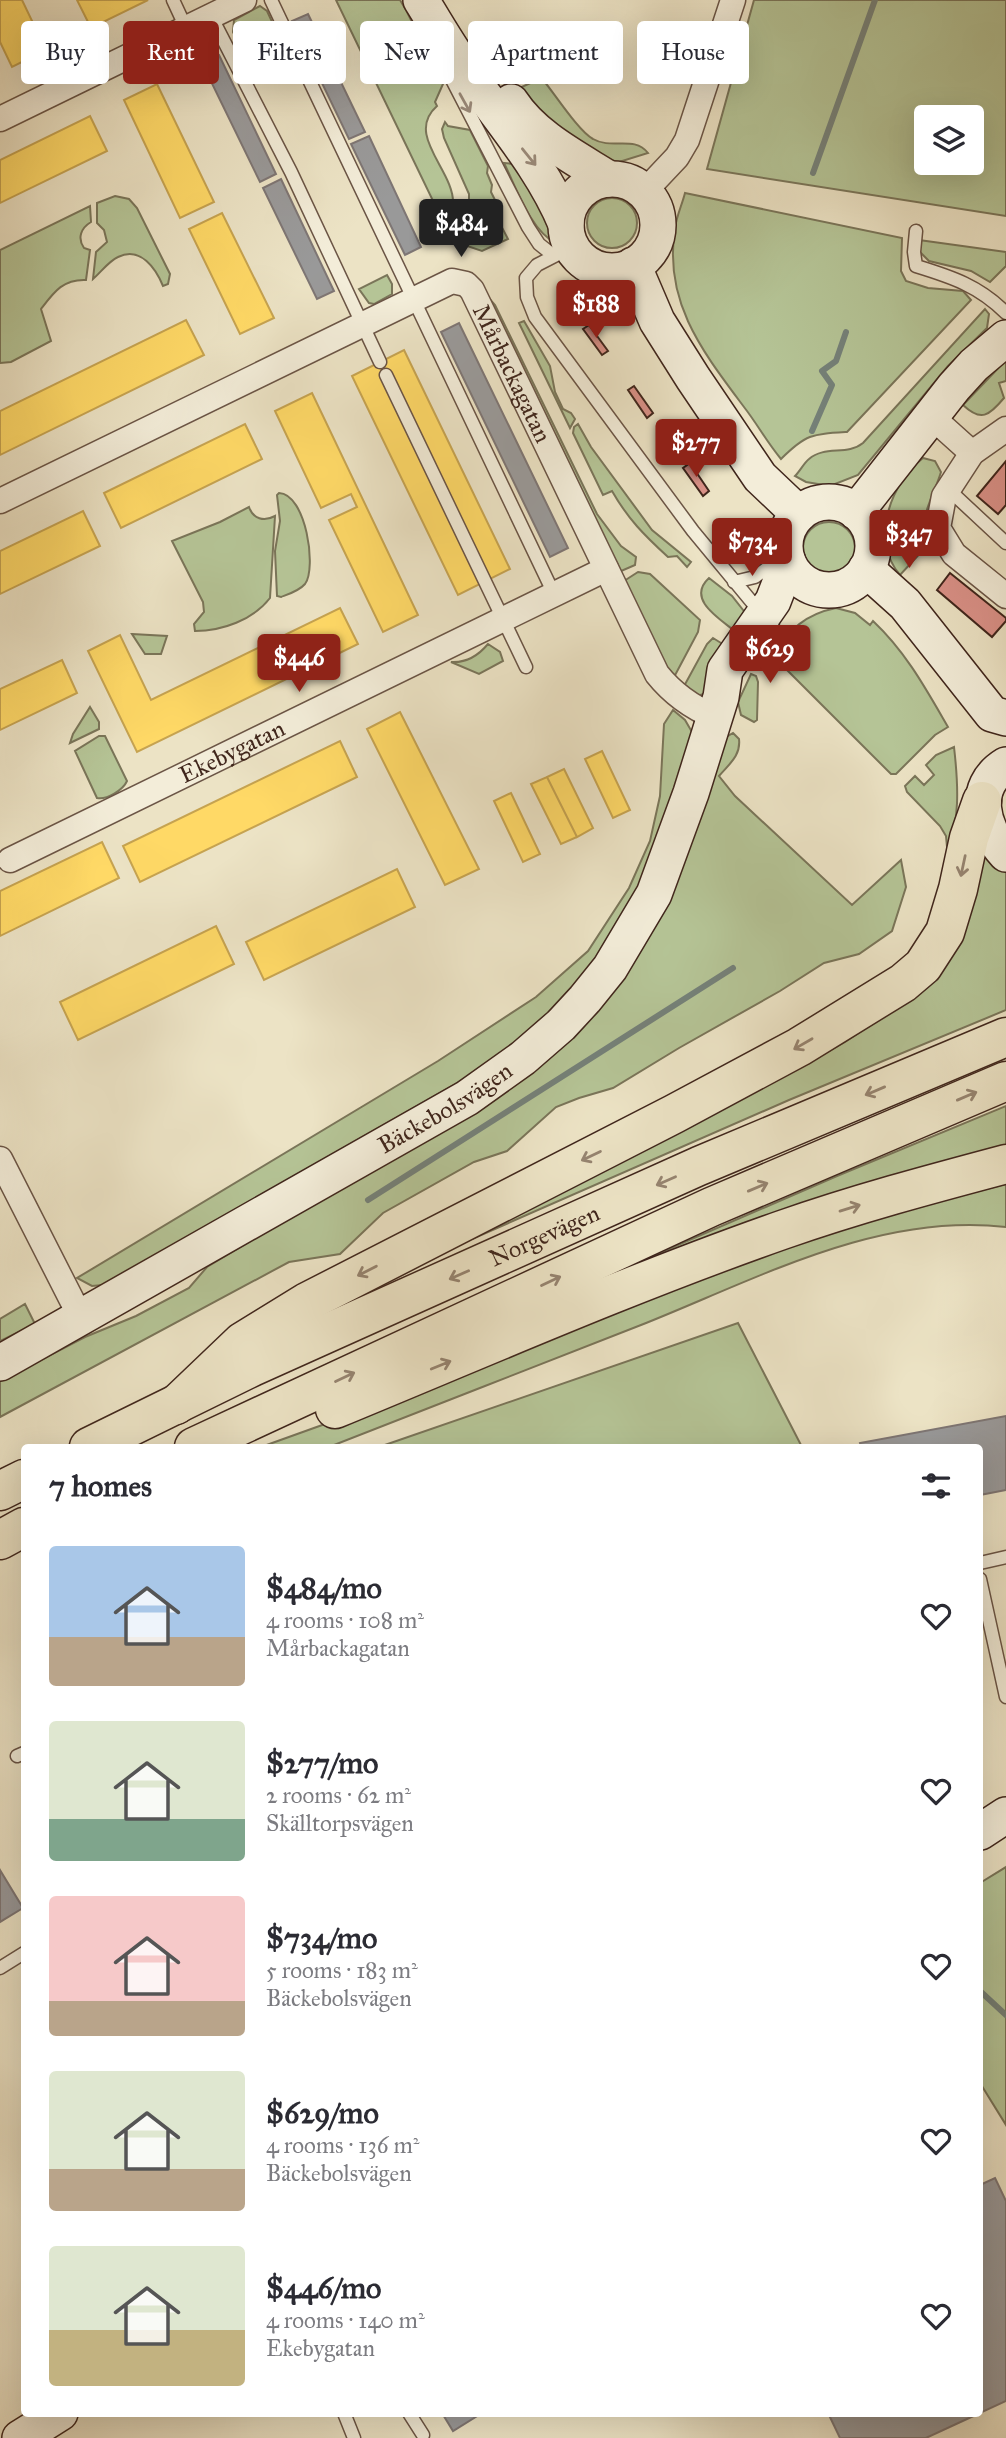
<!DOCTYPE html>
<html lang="en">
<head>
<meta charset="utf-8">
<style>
	:root { --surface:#fff; --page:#f7f7f7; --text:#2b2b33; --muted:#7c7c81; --accent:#8f2418 }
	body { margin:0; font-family:"IM FELL Great Primer",serif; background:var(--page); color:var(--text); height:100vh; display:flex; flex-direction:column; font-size:26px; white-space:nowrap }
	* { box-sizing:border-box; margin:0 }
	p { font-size:23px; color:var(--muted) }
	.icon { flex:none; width:38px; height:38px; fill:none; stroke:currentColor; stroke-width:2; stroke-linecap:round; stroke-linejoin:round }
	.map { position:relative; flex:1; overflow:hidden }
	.details { position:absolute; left:21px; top:1444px; width:962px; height:973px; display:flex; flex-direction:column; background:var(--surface); border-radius:7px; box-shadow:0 7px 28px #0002 }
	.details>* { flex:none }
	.banner { position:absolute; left:21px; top:21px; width:964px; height:63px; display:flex; gap:14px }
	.controls { position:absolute; left:914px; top:105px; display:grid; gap:14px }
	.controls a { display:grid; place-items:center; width:70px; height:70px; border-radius:7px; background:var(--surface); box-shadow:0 7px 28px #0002; font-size:35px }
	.price { position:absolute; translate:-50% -60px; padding:0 16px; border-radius:7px; background:var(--accent); color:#fff; font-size:23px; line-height:46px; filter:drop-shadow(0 2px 4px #0008) }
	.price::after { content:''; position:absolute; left:50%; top:42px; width:21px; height:16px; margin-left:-10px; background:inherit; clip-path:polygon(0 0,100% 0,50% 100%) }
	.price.on { background:#222; color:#fff }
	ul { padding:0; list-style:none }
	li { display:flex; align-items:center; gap:21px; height:175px; padding:0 28px }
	li span { display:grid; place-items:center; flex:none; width:196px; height:140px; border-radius:7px; color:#555 }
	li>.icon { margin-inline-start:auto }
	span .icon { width:84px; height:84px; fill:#fffc; stroke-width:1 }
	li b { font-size:30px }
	h2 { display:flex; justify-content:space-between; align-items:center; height:84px; padding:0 28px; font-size:30px }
	.chip { padding:0 24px; border-radius:7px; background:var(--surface); box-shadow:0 7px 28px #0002; font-size:24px; line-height:63px }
	.chip.on { background:var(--accent); color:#fff }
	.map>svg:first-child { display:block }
	.green { fill:#b5c496; stroke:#7a7559; stroke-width:2; fill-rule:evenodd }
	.homes { fill:#ffd966; stroke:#c6a350; stroke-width:2 }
	.industry { fill:#999; stroke:#7e7674; stroke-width:2 }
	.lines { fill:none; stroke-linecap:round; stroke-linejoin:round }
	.stream { stroke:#758179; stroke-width:6 }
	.building { fill:#da9188; stroke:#40261c; stroke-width:2 }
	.lane-casing { stroke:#6b5546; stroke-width:15 }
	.street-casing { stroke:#6b5546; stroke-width:27 }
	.secondary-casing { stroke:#40261c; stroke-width:38 }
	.highway-casing { stroke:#40261c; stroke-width:41 }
	.lane { stroke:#f3edd9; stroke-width:12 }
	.street { stroke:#f3edd9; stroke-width:24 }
	.secondary { stroke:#f3edd9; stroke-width:35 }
	.highway { stroke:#ece3c5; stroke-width:38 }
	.oneway { stroke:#9a8a7a }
	.oneway2 { stroke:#968470 }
	.labels { text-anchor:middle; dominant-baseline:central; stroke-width:7; stroke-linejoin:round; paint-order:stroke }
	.street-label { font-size:24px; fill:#40261c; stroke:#f3edd9 }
</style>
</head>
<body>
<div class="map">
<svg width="1006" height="2438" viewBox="0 0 1006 2438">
	<rect width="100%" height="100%" fill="#ece3c5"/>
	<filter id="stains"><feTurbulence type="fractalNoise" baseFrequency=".00286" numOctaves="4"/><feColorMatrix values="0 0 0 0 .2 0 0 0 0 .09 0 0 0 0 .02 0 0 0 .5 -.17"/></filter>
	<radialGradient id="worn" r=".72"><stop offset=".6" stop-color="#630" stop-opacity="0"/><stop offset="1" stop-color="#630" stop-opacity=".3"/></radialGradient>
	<!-- green -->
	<path class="green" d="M336,0H400L406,10L443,84L435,102L437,106C404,135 455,171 453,204L450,209L441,213L435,205Z
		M754,0H1006V216L707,169ZM926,117H971V163H926Z
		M260,6L267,11L275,28L240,46L233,32L234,20Z
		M47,40L67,48L85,51L88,57L62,70Z
		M535,76H540C553,91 578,131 593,139C612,150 634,135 648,153L619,162L593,156L513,91L537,80Z
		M445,122L448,126L470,130L488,166L487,173L492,185L491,192L500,210L497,218L508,239L482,251L464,245L455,232L469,202V194L444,138L442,129Z
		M504,163L525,165L554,234L556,243C531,232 516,187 504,163Z
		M685,193L902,238L901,271L906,281L928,288L963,291L971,300L847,432C812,434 806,434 781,459C766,441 758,425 744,407C703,352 663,302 675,229C676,217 682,205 685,193Z
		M115,196L129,199L137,208L170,274L168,284L163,286C156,269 141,246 118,257C109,261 101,272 93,279L96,252L107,242L104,230L97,223V203Z
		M587 223a25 25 0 1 1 50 0a25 25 0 1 1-50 0Z
		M90,206L91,222C81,228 77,238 84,248L90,250L86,280C63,279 54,292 41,309L51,341L11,362L0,363V250Z
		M919,240L1006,252V266L990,282L971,271L929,261L920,252Z
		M387,275L392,284V294L374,304L369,303L359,289Z
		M488,297L495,305L597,514L621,546L636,557L635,565L619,572Z
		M985,309L989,314L987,328L948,366L858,475L830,486L806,482L795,476C800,471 804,463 809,459C825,445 847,456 863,443Z
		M524,321L550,366L555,392L563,409L571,413L575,419L570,428L519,323Z
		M1006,360V381L999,383L1004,398C989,416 981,422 963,405Z
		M578,424L591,447L652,530L691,562L687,567L677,556L668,557C644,535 628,519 612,491L603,495L573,433L574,427Z
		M923,458L935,461L941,472C933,498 917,520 925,548L900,575C870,540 890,484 923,458Z
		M279,493C306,494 317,568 305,584C299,591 289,594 281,597L277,596L275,551L280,521L277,495Z
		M249,507C253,519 264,522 275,516L270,598C253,620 222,631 195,631L194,624L204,612L203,602L172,541L220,522Z
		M803 548a26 26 0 1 1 52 0a26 26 0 1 1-52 0Z
		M638,572L650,574L700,620L698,632L673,679L624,581Z
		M709,578L732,596L747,615L737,633C722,620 685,600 709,578Z
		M836,608L855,613L870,625L873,621C906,652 926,689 948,727L935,735L896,774H891L773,656C789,629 806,614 836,608Z
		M132,634L167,636L161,654H145Z
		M713,638L729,648L706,693L695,697L683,688L707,644Z
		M488,644L500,652L503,661L479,674L451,662C466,663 478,656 488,644Z
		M751,674L756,676L758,682L757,720L754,722L741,715L738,702Z
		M90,707L99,722V729L70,743L73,734Z
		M673,710L685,720L692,732C679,773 669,815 654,856C631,921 570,1003 515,1045C501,1056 485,1065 471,1075L103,1285L92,1286L77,1278L438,1061L536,997L588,951L629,888L650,841L660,796L664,724Z
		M733,733L739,739C741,756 729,764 719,776L735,796L852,905L901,860L906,887L892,931L859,954L824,963L780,991L679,1048L613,1088L579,1098L556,1107L507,1151L474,1162L383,1213L340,1254L289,1262L0,1417V1381L85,1337L136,1316L189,1288L207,1267L441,1127L677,878L690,846L723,739Z
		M99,736H105L127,781C123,790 107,800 97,798L75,751Z
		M954,747C959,790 959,817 948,858L946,836L940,826L907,792L905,786L915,776L924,785L934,775L926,765L936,755Z
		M983,850L1006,870V1010L789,1100L472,1239L786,1075L845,1042L925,989Z
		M1006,1106V1152L602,1278L837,1176Z
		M1006,1184V1227C878,1212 757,1279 641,1325C537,1366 433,1406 329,1447H261L403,1396L791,1239Z
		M25,1304L35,1324L0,1341V1319Z
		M738,1323L802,1447H379Z
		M1006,1867V2125L980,2083V1883Z"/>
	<!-- homes -->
	<path class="homes" d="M0,0H22L46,50L12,67L0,42Z
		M77,0H148L91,28Z
		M157,84L214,202L180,218L124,100Z
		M90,116L107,151L0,203V160Z
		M222,213L274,318L240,334L189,229Z
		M186,320L204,355L0,455V411Z
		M404,350L510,569L458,595L352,376Z
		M312,393L418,615L383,632L329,520L357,507L351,494L321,508L275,411Z
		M245,424L262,459L121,528L104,493Z
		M83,511L100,546L0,594V551Z
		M340,608L358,644L137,752L88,651L120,635L151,700Z
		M62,660L77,693L0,730V689Z
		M400,712L479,869L445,885L367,729Z
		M340,741L357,777L140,882L123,846Z
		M602,751L630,810L613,818L585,759Z
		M564,769L593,828L577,837L547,777Z
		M547,777L577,837L561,844L531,784Z
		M511,793L540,854L523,862L494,801Z
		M102,842L119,878L0,936V891Z
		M397,869L415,907L264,980L246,942Z
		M216,926L234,964L78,1040L60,1002Z"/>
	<!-- industry -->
	<path class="industry" d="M308,14L365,132L349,139L292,21Z
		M219,55L276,174L260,182L202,63Z
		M369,136L421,247L405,255L351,144Z
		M281,179L334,291L317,299L263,188Z
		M459,323L568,548L550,557L441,332Z
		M1006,1416V1490L980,1495V1447H861L860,1443Z
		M0,1870L23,1908L0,1922Z
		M995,2178L1006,2201V2401L980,2413V2185Z
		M442,2413H482L453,2431Z
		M828,2413H980L926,2438H840Z"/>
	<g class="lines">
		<!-- stream -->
		<path class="stream" d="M813,173L875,0
			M812,431L832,385L822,371L836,361L846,332
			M368,1200L733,968
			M980,1991L1006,2015"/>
	</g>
	<!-- building -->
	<path class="building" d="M589,325L608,351L602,355L583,329Z
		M634,386L653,413L647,418L628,390Z
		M1006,461V505L998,514L977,496Z
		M690,463L709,491L703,496L683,468Z
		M950,573L1006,618V621L992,637L937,590Z"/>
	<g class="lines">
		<!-- lane casing -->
		<g class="lane-casing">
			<path id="lane" d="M173,0L186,28
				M271,0L554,594
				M211,16L291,172L380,362
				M447,70L528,227L539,244L554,256
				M916,231L914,252L916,266C952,277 979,286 1006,313
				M572,247L537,265L526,278L527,297L535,317L693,531L775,630
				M386,375L526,667
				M948,489L1006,543
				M734,582L755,577L777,561
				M980,1563L1006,1557
				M980,1579L1006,1697
				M17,1756L24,1753
				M0,1968L24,1953
				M344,2413L354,2438
				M409,2413L423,2435"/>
		</g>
		<!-- street casing -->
		<g class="street-casing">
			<g id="street">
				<path d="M0,119L244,0"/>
				<path d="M644,192L677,157L687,140L733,0"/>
				<path d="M932,417L972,453"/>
				<path d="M1006,429L972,453L944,496L938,528L954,554L1006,596"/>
				<path id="s1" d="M0,501L452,281L466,284L472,290L657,674C673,694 691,707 715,717"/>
				<path id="s2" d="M10,860L606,569"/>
				<path d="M0,1159L81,1318"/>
			</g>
		</g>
		<!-- secondary casing -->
		<g class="secondary-casing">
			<g id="secondary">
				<path d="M421,0C436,24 450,49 467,72C502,122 543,168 566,224"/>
				<path d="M511,102C534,137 574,157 609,179"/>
				<circle cx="612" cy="225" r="46"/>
				<path d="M633,265L657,321L693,378L760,477L799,514"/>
				<circle cx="829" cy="546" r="44"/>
				<path d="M856,512L954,387L974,365L1006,338"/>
				<path d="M866,569L905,604L992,714L1006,718"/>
				<path d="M1006,765C970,787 982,828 1006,854"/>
				<path id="s3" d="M0,1363L467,1098L523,1058L561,1025L585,999L610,968L654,894L691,793L721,697L725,670L773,601L788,562"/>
				<path d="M980,1832L1006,1815"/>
				<path d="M20,2438L60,2413"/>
			</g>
		</g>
		<!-- highway casing -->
		<g class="highway-casing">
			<g id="highway">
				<path d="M176,1405L242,1342L307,1302L674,1114L799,1047L903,983L923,966L945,932L958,889L969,838L982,801"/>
				<path d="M335,1409C483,1348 631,1283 782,1230C856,1204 931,1184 1006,1164"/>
				<path id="s4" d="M89,1447L252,1367L699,1166L1006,1037"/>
				<path d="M194,1447L711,1207L1006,1081"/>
				<path d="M0,1491L24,1479"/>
				<path d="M0,1540L24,1527"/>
			</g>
		</g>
		<!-- lane -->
		<use href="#lane" class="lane"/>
		<!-- street -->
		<use href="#street" class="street"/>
		<!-- secondary -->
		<use href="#secondary" class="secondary"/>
		<!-- highway -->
		<use href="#highway" class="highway"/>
	</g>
	<!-- one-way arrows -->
	<defs><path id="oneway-shaft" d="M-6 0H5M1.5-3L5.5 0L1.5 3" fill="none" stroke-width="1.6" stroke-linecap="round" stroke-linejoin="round" transform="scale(1.75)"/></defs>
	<g class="oneway">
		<use href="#oneway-shaft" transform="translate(465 103) rotate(61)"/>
		<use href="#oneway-shaft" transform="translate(529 157) rotate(51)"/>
	</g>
	<g class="oneway2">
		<use href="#oneway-shaft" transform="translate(963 866) rotate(102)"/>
		<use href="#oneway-shaft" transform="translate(803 1044) rotate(150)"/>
		<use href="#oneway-shaft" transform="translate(875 1091) rotate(157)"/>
		<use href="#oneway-shaft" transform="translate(967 1096) rotate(-23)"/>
		<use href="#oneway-shaft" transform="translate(591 1156) rotate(154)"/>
		<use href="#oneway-shaft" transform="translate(666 1181) rotate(156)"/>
		<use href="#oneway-shaft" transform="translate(758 1187) rotate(-23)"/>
		<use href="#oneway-shaft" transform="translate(850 1208) rotate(-17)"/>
		<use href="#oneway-shaft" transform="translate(367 1271) rotate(153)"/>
		<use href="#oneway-shaft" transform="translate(459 1275) rotate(156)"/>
		<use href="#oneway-shaft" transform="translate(551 1281) rotate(-25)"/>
		<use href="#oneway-shaft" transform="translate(441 1365) rotate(-22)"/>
		<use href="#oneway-shaft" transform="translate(345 1377) rotate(-25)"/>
	</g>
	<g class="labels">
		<!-- street labels -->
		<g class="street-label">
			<text stroke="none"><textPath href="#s1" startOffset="618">Mårbackagatan</textPath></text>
			<text stroke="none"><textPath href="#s2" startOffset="247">Ekebygatan</textPath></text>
			<text stroke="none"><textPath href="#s3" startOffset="513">Bäckebolsvägen</textPath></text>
			<text stroke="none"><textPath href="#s4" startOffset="502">Norgevägen</textPath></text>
		</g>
	</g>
	<rect width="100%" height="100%" filter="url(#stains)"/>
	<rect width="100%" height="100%" fill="url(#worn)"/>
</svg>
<div class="controls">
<a><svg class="icon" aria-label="layers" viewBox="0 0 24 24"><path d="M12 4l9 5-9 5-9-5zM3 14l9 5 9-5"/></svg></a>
</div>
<b class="price on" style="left:461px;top:259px">$484</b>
<b class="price" style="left:596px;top:340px">$188</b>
<b class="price" style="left:696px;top:479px">$277</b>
<b class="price" style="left:909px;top:570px">$347</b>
<b class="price" style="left:752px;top:578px">$734</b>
<b class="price" style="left:770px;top:685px">$629</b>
<b class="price" style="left:299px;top:694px">$446</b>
<div class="banner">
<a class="chip">Buy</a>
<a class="chip on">Rent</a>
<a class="chip">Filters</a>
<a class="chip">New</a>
<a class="chip">Apartment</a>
<a class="chip">House</a>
</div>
<section class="details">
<h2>7 homes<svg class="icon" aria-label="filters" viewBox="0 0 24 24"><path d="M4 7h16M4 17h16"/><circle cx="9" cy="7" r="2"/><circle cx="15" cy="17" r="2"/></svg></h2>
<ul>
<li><span style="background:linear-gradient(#a9c7e8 65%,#b9a48a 0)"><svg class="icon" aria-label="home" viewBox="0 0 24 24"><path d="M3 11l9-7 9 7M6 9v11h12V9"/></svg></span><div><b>$484/mo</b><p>4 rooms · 108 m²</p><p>Mårbackagatan</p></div><svg class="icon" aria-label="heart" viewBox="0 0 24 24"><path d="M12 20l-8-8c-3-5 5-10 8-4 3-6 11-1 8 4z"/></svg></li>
<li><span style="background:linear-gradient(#dfe7d0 70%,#7fa58c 0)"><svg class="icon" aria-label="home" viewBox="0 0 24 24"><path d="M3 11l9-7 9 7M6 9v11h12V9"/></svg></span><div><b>$277/mo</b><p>2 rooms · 62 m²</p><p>Skälltorpsvägen</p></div><svg class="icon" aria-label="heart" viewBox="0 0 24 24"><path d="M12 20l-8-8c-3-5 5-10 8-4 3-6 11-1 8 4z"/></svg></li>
<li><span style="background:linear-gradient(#f6c9c9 75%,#b9a48a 0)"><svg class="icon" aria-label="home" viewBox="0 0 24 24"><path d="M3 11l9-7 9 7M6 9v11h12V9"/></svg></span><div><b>$734/mo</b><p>5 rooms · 183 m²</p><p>Bäckebolsvägen</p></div><svg class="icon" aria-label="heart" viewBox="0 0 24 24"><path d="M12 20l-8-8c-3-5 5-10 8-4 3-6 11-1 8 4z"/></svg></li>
<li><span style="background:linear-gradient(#dfe7d0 70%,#b9a48a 0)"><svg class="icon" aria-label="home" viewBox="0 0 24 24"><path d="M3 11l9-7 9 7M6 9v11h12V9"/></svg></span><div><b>$629/mo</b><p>4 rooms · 136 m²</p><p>Bäckebolsvägen</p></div><svg class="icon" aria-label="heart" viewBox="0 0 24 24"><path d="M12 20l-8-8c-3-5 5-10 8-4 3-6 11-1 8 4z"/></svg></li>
<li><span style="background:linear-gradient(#dfe7d0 60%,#c2b280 0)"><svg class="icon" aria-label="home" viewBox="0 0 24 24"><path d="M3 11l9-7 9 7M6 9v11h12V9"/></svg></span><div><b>$446/mo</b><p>4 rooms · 140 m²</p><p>Ekebygatan</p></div><svg class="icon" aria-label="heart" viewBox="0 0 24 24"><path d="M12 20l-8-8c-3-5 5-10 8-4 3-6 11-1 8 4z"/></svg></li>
</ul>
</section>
</div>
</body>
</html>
